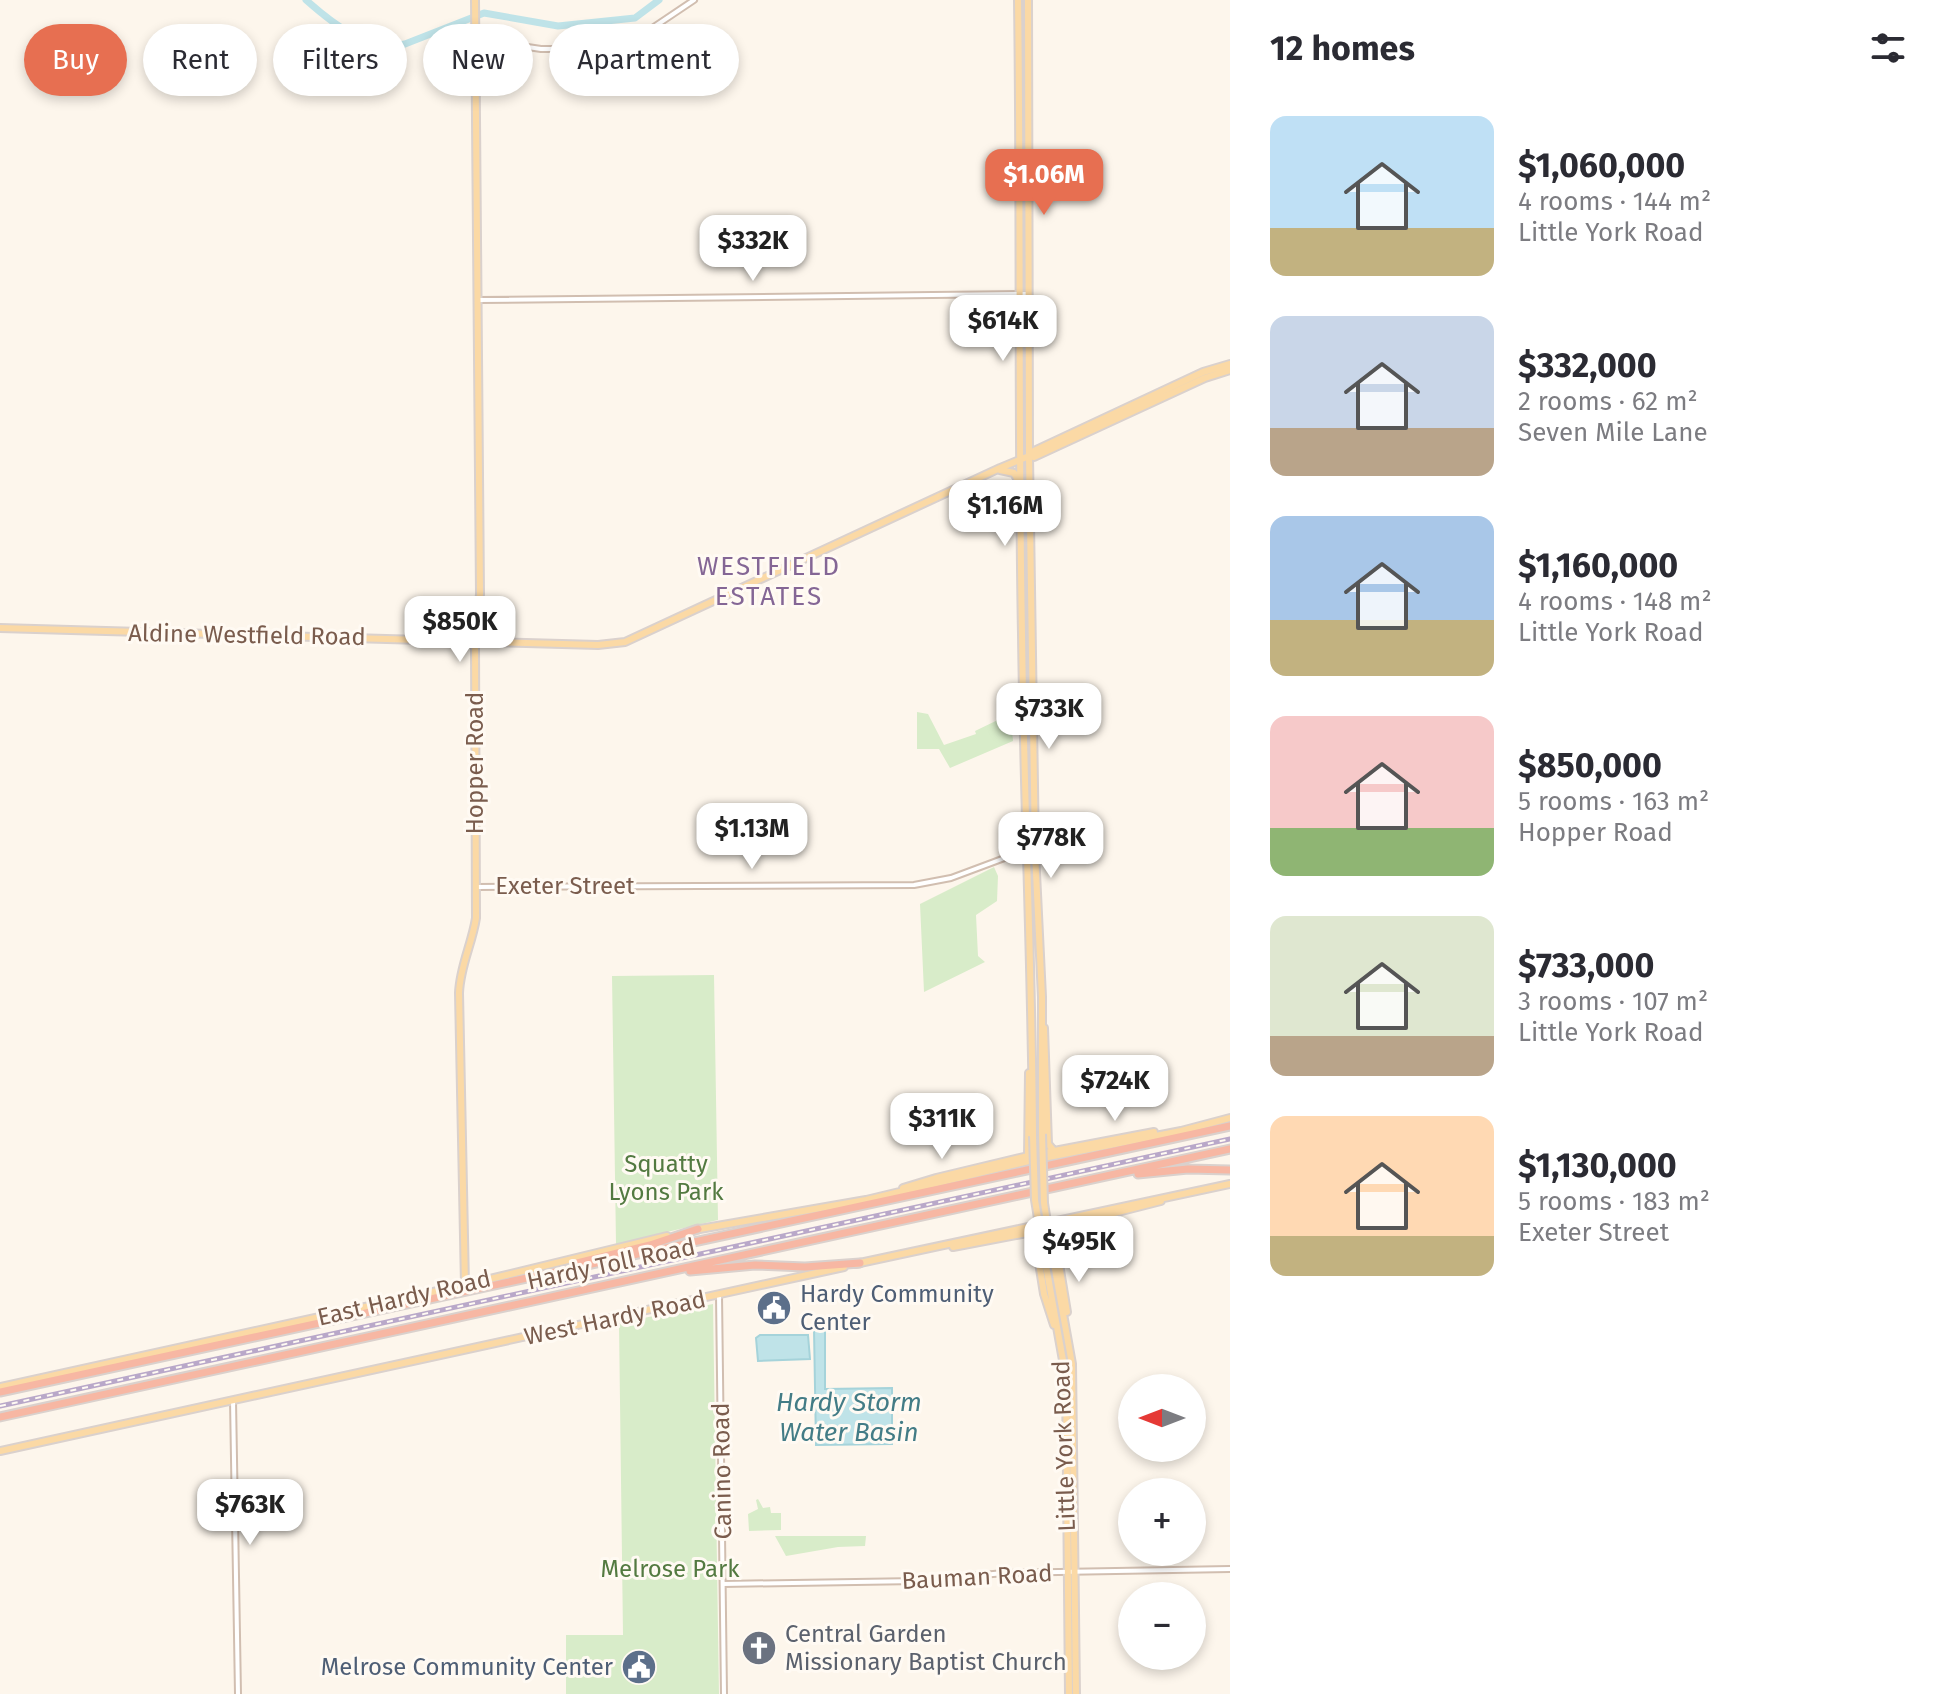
<!DOCTYPE html>
<html lang="en">
<head>
<meta charset="utf-8">
<style>
	:root { --surface:#fff; --page:#f7f7f7; --text:#2b2b33; --muted:#7c7c81; --accent:#e76f51 }
	body { margin:0; font-family:"Fira Sans",sans-serif; background:var(--page); color:var(--text); height:100vh; display:flex; flex-direction:column; font-size:30px; white-space:nowrap }
	* { box-sizing:border-box; margin:0 }
	p { font-size:26px; color:var(--muted) }
	.icon { flex:none; width:44px; height:44px; fill:none; stroke:currentColor; stroke-width:2; stroke-linecap:round; stroke-linejoin:round }
	.map { position:relative; flex:1; overflow:hidden }
	.panel { display:flex; flex-direction:column; background:var(--surface); width:720px }
	.panel>* { flex:none }
	.banner { position:absolute; left:24px; top:24px; width:760px; height:72px; display:flex; gap:16px }
	.needle { width:52px; rotate:270deg }
	.controls { position:absolute; left:1118px; top:1374px; display:grid; gap:16px }
	.controls a { display:grid; place-items:center; width:88px; height:88px; border-radius:50%; background:var(--surface); box-shadow:0 4px 12px #0003; font-size:40px }
	.price { position:absolute; translate:-50% -68px; padding:0 18px; border-radius:16px; background:#fff; color:#222; font-size:26px; line-height:52px; filter:drop-shadow(0 2px 4px #0008) }
	.price::after { content:''; position:absolute; left:50%; top:48px; width:24px; height:18px; margin-left:-12px; background:inherit; clip-path:polygon(0 0,100% 0,50% 100%) }
	.price.on { background:var(--accent); color:#fff }
	ul { padding:0; list-style:none }
	li { display:flex; align-items:center; gap:24px; height:200px; padding:0 40px }
	li span { display:grid; place-items:center; flex:none; width:224px; height:160px; border-radius:16px; color:#555 }
	li>.icon { margin-inline-start:auto }
	span .icon { width:96px; height:96px; fill:#fffc; stroke-width:1 }
	li b { font-size:34px }
	h2 { display:flex; justify-content:space-between; align-items:center; height:96px; padding:0 40px; font-size:34px }
	.tag { padding:0 28px; border-radius:36px; background:var(--surface); box-shadow:0 4px 12px #0003; font-size:28px; line-height:72px }
	.tag.on { background:var(--accent); color:#fff }
	main { display:flex; flex:1; min-height:0 }
	.map>svg:first-child { display:block }
	.green { fill:#d8ecc9 }
	.water { fill:#bfe3e8; stroke:#a5d3da; stroke-width:2 }
	.lines { fill:none; stroke-linecap:round; stroke-linejoin:round }
	.river { stroke:#bfe3e8; stroke-width:7 }
	.minor-casing { stroke:#d1beb0; stroke-width:8 }
	.major-casing { stroke:#dad1cd; stroke-width:10 }
	.highway-casing { stroke:#dad1cd; stroke-width:11 }
	.minor { stroke:#fff; stroke-width:4 }
	.major { stroke:#fbd9a5; stroke-width:6 }
	.highway { stroke:#f7b7a3; stroke-width:7 }
	.rail-casing { stroke:#b9a8c9; stroke-width:5 }
	.rail { stroke:#fffaf3; stroke-width:2; stroke-dasharray:6; stroke-linecap:butt }
	.major-bridge-casing { stroke:#dad1cd; stroke-width:10; stroke-linecap:butt }
	.major-bridge { stroke:#fbd9a5; stroke-width:6 }
	.labels { text-anchor:middle; dominant-baseline:central; stroke-width:6; stroke-linejoin:round; paint-order:stroke }
	.street-label { font-size:24px; fill:#7a5c4d; stroke:#fffaf3 }
	.park-label { font-size:24px; fill:#537a41; stroke:#fffaf3 }
	.service-label { font-size:24px; fill:#4e5e75; stroke:#fffaf3; text-anchor:start }
	.worship-label { font-size:24px; fill:#5b616d; stroke:#fffaf3; text-anchor:start }
	.neighbourhood-label { font-size:26px; letter-spacing:2px; fill:#846695; stroke:#fffaf3 }
	.water-label { font-size:26px; font-style:italic; fill:#437c86; stroke:#fffaf3 }
</style>
</head>
<body>
<main>
<div class="map">
<svg width="1230" height="1694" viewBox="0 0 1230 1694">
	<rect width="100%" height="100%" fill="#fdf6ec"/>
	<!-- green -->
	<path class="green" d="M917,712L928,714L944,745L976,734L975,731L1006,716L1011,720L1013,741L950,768L939,749H917Z
		M994,867L998,876L997,901L976,915L978,956L985,962L924,992L920,904Z
		M714,975L718,1220L616,1244L612,976Z
		M713,1304L719,1694H566V1635H623L619,1323Z
		M758,1499L763,1508L770,1507L771,1513H781V1530L749,1531L748,1514L758,1509L756,1500Z
		M775,1536H866L865,1546L838,1547L786,1556Z"/>
	<!-- water -->
	<path class="water" d="M825,1328V1389L892,1388V1444L816,1445L814,1329Z
		M760,1335H808L810,1359L758,1361L756,1338Z"/>
	<g class="lines">
		<!-- river -->
		<path class="river" d="M306,0C333,24 368,52 405,44L484,13L558,26L635,18L659,0"/>
		<!-- minor casing -->
		<g class="minor-casing">
			<path id="minor" d="M475,39L541,49H601L633,41L694,0
				M478,300L1028,294
				M477,887L914,885L951,878L1010,856L1035,852
				M719,1295L724,1694
				M233,1400L238,1694
				M723,1584L918,1581L1004,1573L1230,1569"/>
		</g>
		<!-- major casing -->
		<g class="major-casing">
			<path id="major" d="M1018,0C1021,211 1018,423 1022,634C1024,802 1032,969 1033,1136
				M1028,0L1029,456L1035,852L1042,997V1134
				M1029,456L1034,451L1203,372L1230,364
				M1000,470L1014,473L1019,482
				M0,628L598,645L625,642L1000,468L1029,456L1034,457L1205,378L1230,370
				M1044,1028L1048,1144L1054,1151
				M1028,1156L1029,1073
				M903,1188L936,1178L1028,1156L1154,1132
				M1059,1227L1054,1234L1067,1312
				M694,1230L866,1200L1033,1160L1181,1131L1230,1118
				M1034,1231L1044,1294L1054,1325
				M953,1247L1059,1227L1161,1201
				M1051,1247L1072,1364L1076,1694
				M1043,1249L1066,1377L1069,1694
				M855,1264L1230,1184
				M465,1285L459,993C460,966 472,944 476,918L475,641L480,594L475,0
				M0,1387L465,1285L667,1236
				M0,1451L844,1267"/>
		</g>
		<!-- highway casing -->
		<g class="highway-casing">
			<path id="highway" d="M1138,1174L1188,1169L1230,1170
				M573,1264L650,1245L698,1229
				M690,1271L755,1265L805,1267L860,1263
				M0,1392L1230,1126
				M0,1417L1230,1149"/>
		</g>
		<!-- minor -->
		<use href="#minor" class="minor"/>
		<!-- major -->
		<use href="#major" class="major"/>
		<!-- highway -->
		<use href="#highway" class="highway"/>
		<!-- rail casing -->
		<g class="rail-casing">
			<path id="rail" d="M0,1406L1230,1139"/>
		</g>
		<!-- rail -->
		<use href="#rail" class="rail"/>
		<!-- major-bridge casing -->
		<g class="major-bridge-casing">
			<path id="major-bridge" d="M1042,1134L1044,1203L1051,1247
				M1033,1136L1035,1200L1043,1249"/>
		</g>
		<!-- major-bridge -->
		<use href="#major-bridge" class="major-bridge"/>
	</g>
	<!-- icons -->
	<defs>
		<g id="civic-disc" transform="scale(1.8)"><circle r="9.5" fill="#5c6f8a" stroke="#fffaf3"/><path d="M-.6-6.5H3V-4.5H.6V-3L4-1V1h2V6H-6V1h2V-1L-.6-3ZM-1.2 2.5V6h2.4V2.5Z" fill="#fff"/></g>
		<g id="church-disc" transform="scale(1.8)"><circle r="9.5" fill="#6b7280" stroke="#fffaf3"/><path d="M-1.2-6h2.4v3.5h3.3v2.4h-3.3V6h-2.4V-.1h-3.3v-2.4h3.3Z" fill="#fff"/></g>
	</defs>
	<g fill-rule="evenodd">
		<use href="#civic-disc" x="774" y="1308"/>
		<use href="#church-disc" x="759" y="1648"/>
		<use href="#civic-disc" x="639" y="1667"/>
	</g>
	<g class="labels">
		<!-- street labels -->
		<g class="street-label">
			<text transform="translate(247 635) rotate(1)">Aldine Westfield Road</text>
			<text transform="translate(475 763) rotate(-90)">Hopper Road</text>
			<text x="565" y="886">Exeter Street</text>
			<text transform="translate(611 1264) rotate(-12)">Hardy Toll Road</text>
			<text transform="translate(404 1298) rotate(-13)">East Hardy Road</text>
			<text transform="translate(615 1318) rotate(-12)">West Hardy Road</text>
			<text transform="translate(1064 1446) rotate(-92)">Little York Road</text>
			<text transform="translate(722 1471) rotate(-91)">Canino Road</text>
			<text transform="translate(977 1577) rotate(-3)">Bauman Road</text>
		</g>
		<!-- park labels -->
		<g class="park-label">
			<text x="666" y="1164">Squatty<tspan x="666" dy="28">Lyons Park</tspan></text>
			<text x="670" y="1569">Melrose Park</text>
		</g>
		<!-- service labels -->
		<g class="service-label">
			<text x="800" y="1294">Hardy Community<tspan x="800" dy="28">Center</tspan></text>
			<text x="613" y="1667" text-anchor="end">Melrose Community Center</text>
		</g>
		<!-- worship labels -->
		<g class="worship-label">
			<text x="785" y="1634">Central Garden<tspan x="785" dy="28">Missionary Baptist Church</tspan></text>
		</g>
		<!-- neighbourhood labels -->
		<g class="neighbourhood-label">
			<text x="769" y="566">WESTFIELD<tspan x="769" dy="30">ESTATES</tspan></text>
		</g>
		<!-- water labels -->
		<g class="water-label">
			<text x="849" y="1402">Hardy Storm<tspan x="849" dy="30">Water Basin</tspan></text>
		</g>
	</g>
</svg>
<div class="controls">
<a><svg class="needle" viewBox="-14 -14 28 28"><path d="M0-13l5 13h-10z" fill="#e53935"/><path d="M0 13l5-13h-10z" fill="#7c7c81"/></svg></a>
<a>+</a>
<a>−</a>
</div>
<b class="price on" style="left:1044px;top:217px">$1.06M</b>
<b class="price" style="left:753px;top:283px">$332K</b>
<b class="price" style="left:1003px;top:363px">$614K</b>
<b class="price" style="left:1005px;top:548px">$1.16M</b>
<b class="price" style="left:460px;top:664px">$850K</b>
<b class="price" style="left:1049px;top:751px">$733K</b>
<b class="price" style="left:752px;top:871px">$1.13M</b>
<b class="price" style="left:1051px;top:880px">$778K</b>
<b class="price" style="left:1115px;top:1123px">$724K</b>
<b class="price" style="left:942px;top:1161px">$311K</b>
<b class="price" style="left:1079px;top:1284px">$495K</b>
<b class="price" style="left:250px;top:1547px">$763K</b>
<div class="banner">
<a class="tag on">Buy</a>
<a class="tag">Rent</a>
<a class="tag">Filters</a>
<a class="tag">New</a>
<a class="tag">Apartment</a>
</div>
</div>
<section class="panel">
<h2>12 homes<svg class="icon" aria-label="filters" viewBox="0 0 24 24"><path d="M4 7h16M4 17h16"/><circle cx="9" cy="7" r="2"/><circle cx="15" cy="17" r="2"/></svg></h2>
<ul>
<li><span style="background:linear-gradient(#bfe0f5 70%,#c2b280 0)"><svg class="icon" aria-label="home" viewBox="0 0 24 24"><path d="M3 11l9-7 9 7M6 9v11h12V9"/></svg></span><div><b>$1,060,000</b><p>4 rooms · 144 m²</p><p>Little York Road</p></div></li>
<li><span style="background:linear-gradient(#c9d6e8 70%,#b9a48a 0)"><svg class="icon" aria-label="home" viewBox="0 0 24 24"><path d="M3 11l9-7 9 7M6 9v11h12V9"/></svg></span><div><b>$332,000</b><p>2 rooms · 62 m²</p><p>Seven Mile Lane</p></div></li>
<li><span style="background:linear-gradient(#a9c7e8 65%,#c2b280 0)"><svg class="icon" aria-label="home" viewBox="0 0 24 24"><path d="M3 11l9-7 9 7M6 9v11h12V9"/></svg></span><div><b>$1,160,000</b><p>4 rooms · 148 m²</p><p>Little York Road</p></div></li>
<li><span style="background:linear-gradient(#f6c9c9 70%,#8fb573 0)"><svg class="icon" aria-label="home" viewBox="0 0 24 24"><path d="M3 11l9-7 9 7M6 9v11h12V9"/></svg></span><div><b>$850,000</b><p>5 rooms · 163 m²</p><p>Hopper Road</p></div></li>
<li><span style="background:linear-gradient(#dfe7d0 75%,#b9a48a 0)"><svg class="icon" aria-label="home" viewBox="0 0 24 24"><path d="M3 11l9-7 9 7M6 9v11h12V9"/></svg></span><div><b>$733,000</b><p>3 rooms · 107 m²</p><p>Little York Road</p></div></li>
<li><span style="background:linear-gradient(#ffd9b3 75%,#c2b280 0)"><svg class="icon" aria-label="home" viewBox="0 0 24 24"><path d="M3 11l9-7 9 7M6 9v11h12V9"/></svg></span><div><b>$1,130,000</b><p>5 rooms · 183 m²</p><p>Exeter Street</p></div></li>
</ul>
</section>
</main>
</body>
</html>
